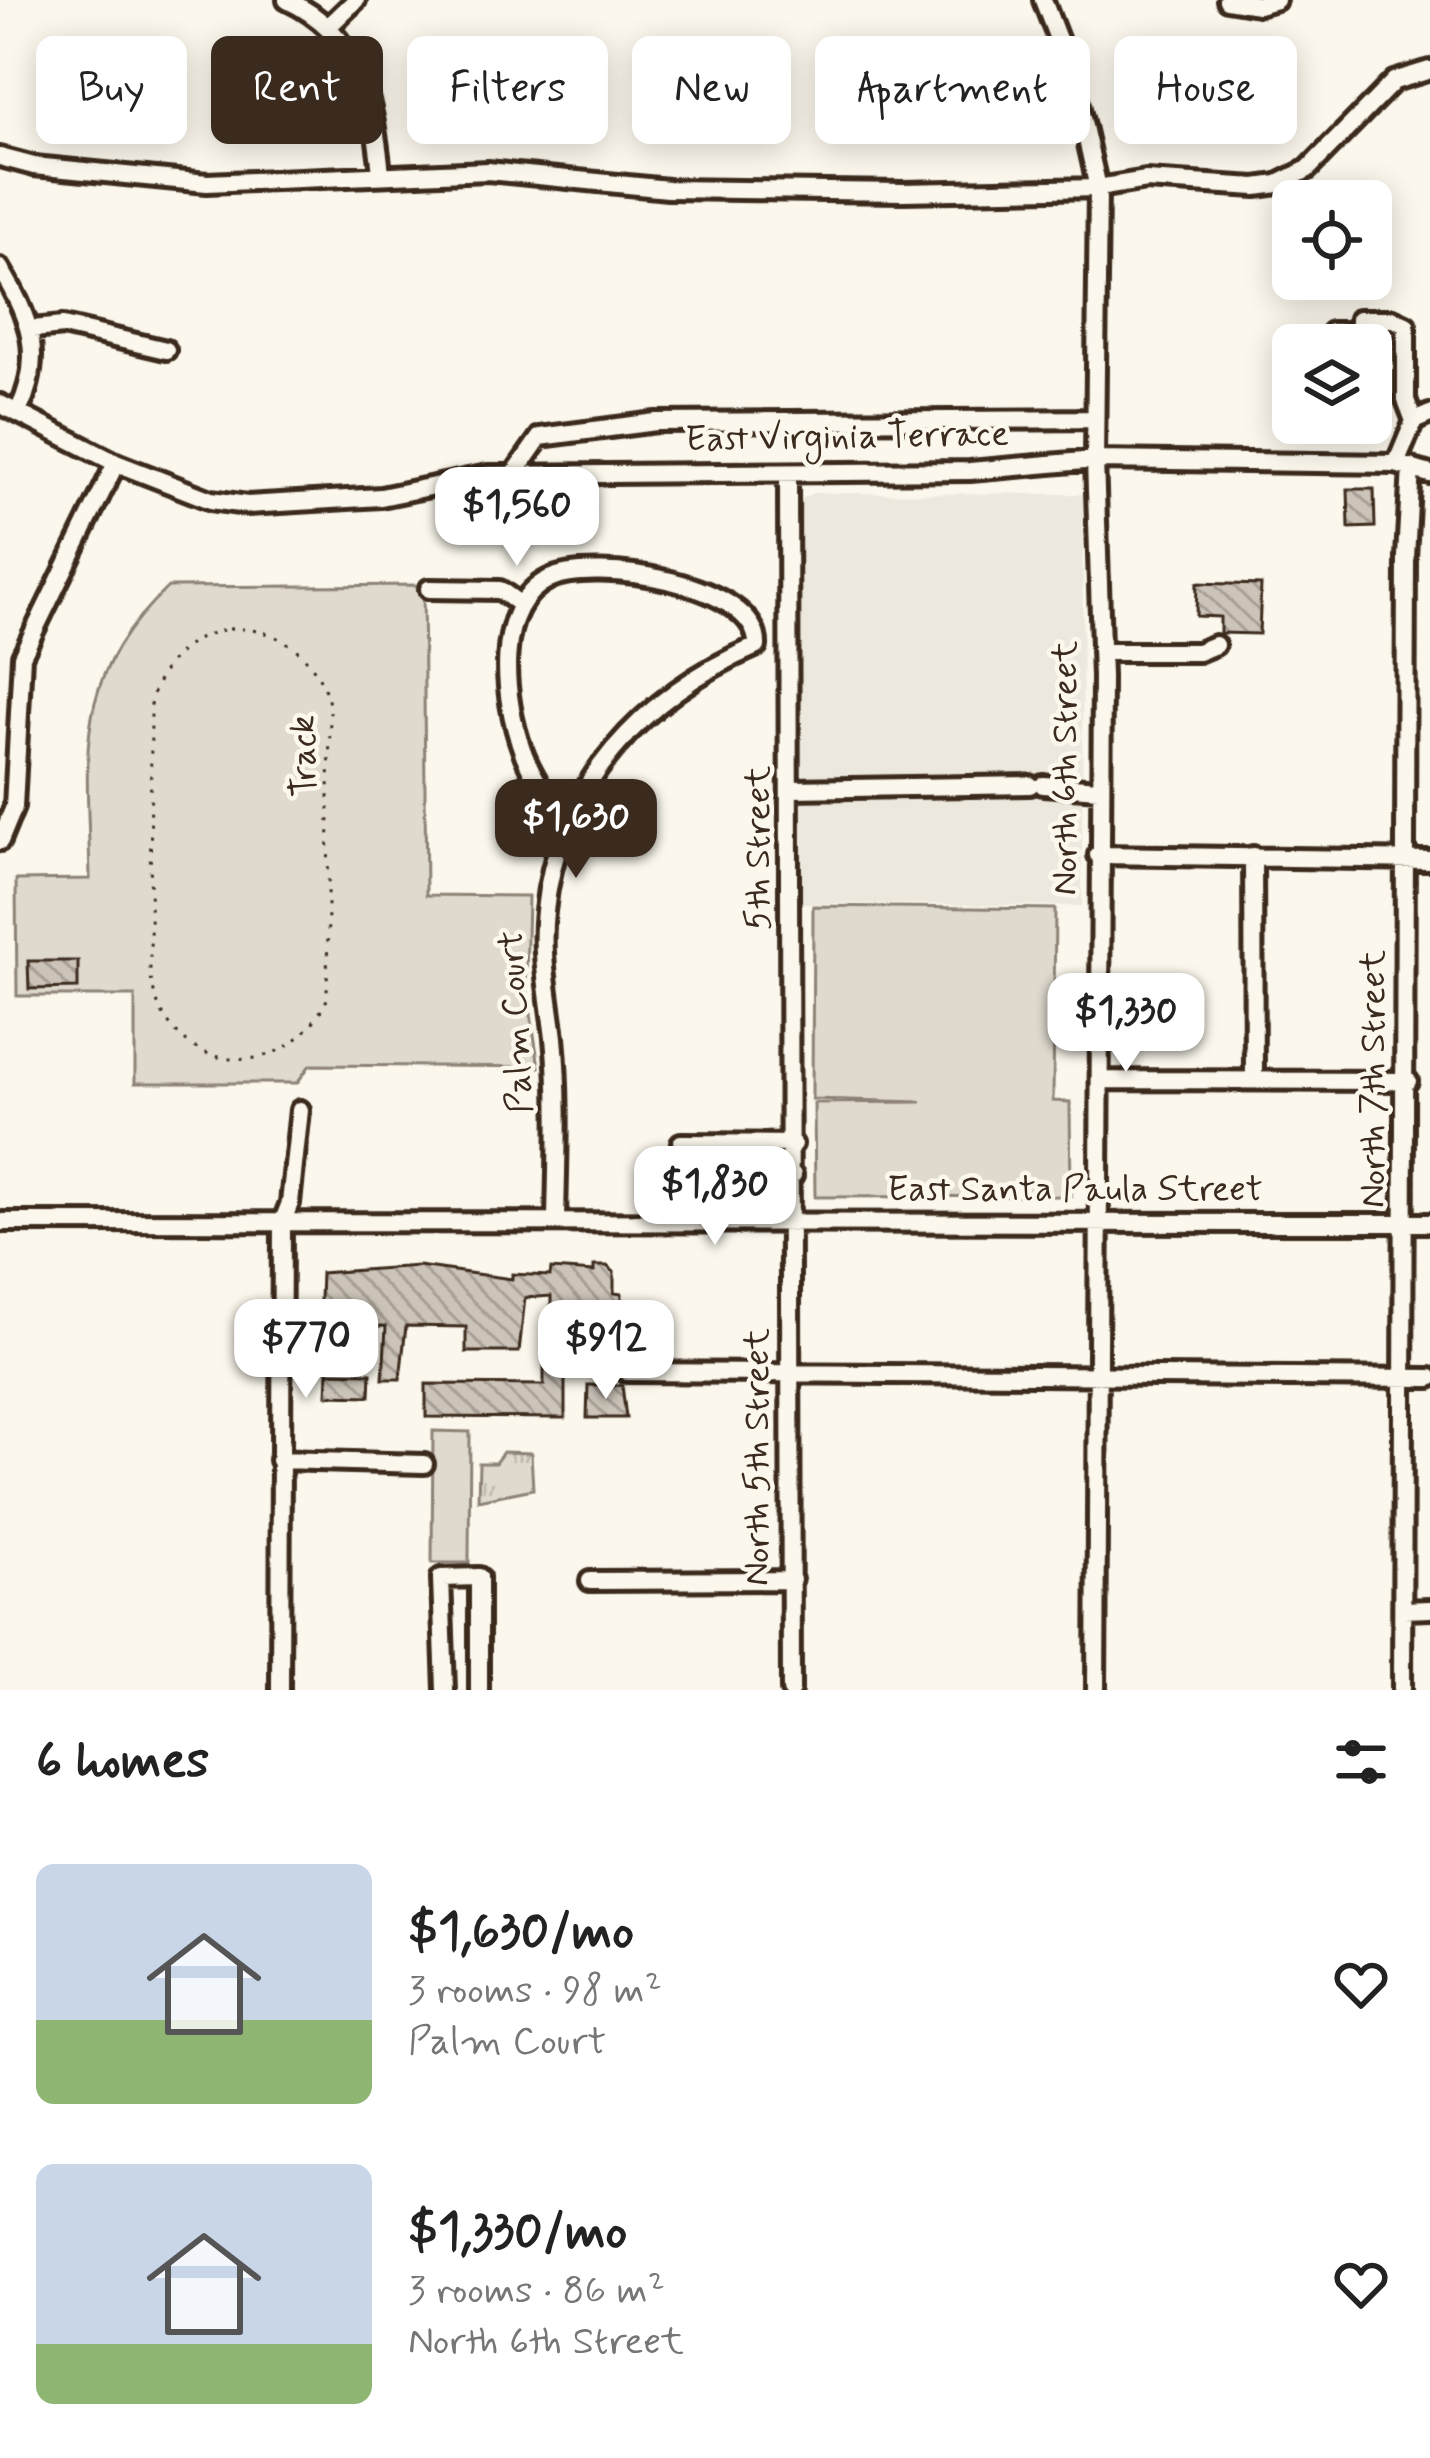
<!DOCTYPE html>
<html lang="en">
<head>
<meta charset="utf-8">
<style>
	:root { --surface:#fff; --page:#f6f6f6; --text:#222; --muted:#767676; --accent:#3b2a1e }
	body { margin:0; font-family:Mynerve,sans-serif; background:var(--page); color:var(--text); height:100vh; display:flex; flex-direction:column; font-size:45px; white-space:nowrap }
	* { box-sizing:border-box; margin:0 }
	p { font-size:39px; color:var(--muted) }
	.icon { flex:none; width:66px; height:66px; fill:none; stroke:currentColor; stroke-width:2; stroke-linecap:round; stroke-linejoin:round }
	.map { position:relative; height:1690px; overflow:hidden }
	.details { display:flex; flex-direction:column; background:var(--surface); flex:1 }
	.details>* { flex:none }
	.top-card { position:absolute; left:36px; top:36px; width:1359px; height:108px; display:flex; gap:24px }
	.fabs { position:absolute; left:1272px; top:180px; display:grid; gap:24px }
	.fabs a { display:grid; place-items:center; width:120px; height:120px; border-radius:18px; background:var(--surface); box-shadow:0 6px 30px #0003; font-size:60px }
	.price { position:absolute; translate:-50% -102px; padding:0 27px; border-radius:24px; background:#fff; color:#222; font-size:39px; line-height:78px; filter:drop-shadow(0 3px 6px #0008) }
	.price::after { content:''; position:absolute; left:50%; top:72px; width:36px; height:27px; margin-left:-18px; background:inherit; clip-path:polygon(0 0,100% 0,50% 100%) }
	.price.current { background:var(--accent); color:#fff }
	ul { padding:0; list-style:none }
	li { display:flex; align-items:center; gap:36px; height:300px; padding:0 36px }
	li span { display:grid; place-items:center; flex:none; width:336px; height:240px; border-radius:18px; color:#555 }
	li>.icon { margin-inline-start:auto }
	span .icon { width:144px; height:144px; fill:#fffc; stroke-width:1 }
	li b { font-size:51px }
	h2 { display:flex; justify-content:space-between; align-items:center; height:144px; padding:0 36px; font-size:51px }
	.chip { padding:0 42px; border-radius:18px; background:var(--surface); box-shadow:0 6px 30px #0003; font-size:42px; line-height:108px }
	.chip.current { background:var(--accent); color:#fff }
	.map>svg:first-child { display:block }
	.built { fill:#ede8dd }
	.grass { fill:url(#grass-tufts); stroke:#8d8276; stroke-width:3 }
	.pitch { fill:#dfd9ce; stroke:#8d8276; stroke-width:3 }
	.building { fill:url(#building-back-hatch); stroke:#3b2a1e; stroke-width:3 }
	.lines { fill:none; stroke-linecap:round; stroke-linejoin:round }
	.minor-casing { stroke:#3b2a1e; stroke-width:26 }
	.path { stroke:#3b2a1e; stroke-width:3; stroke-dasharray:3 9; stroke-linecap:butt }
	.minor { stroke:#fbf7ec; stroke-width:16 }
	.labels { text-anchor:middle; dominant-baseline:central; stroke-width:9; stroke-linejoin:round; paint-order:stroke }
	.street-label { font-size:36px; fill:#3b2a1e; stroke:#fbf7ec }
</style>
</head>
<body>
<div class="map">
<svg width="1430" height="1690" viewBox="0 0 1430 1690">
	<defs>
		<pattern id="grass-tufts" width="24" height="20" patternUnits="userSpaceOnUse" patternTransform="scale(3)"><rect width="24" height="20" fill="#dfd9ce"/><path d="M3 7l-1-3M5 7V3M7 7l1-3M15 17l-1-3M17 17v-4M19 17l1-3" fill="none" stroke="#c0bab0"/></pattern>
		<pattern id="building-back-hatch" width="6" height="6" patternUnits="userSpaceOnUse" patternTransform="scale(3)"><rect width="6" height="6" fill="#ccc4b9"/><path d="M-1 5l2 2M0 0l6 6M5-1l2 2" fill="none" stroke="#a79f96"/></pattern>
	</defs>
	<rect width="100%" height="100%" fill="#fbf7ec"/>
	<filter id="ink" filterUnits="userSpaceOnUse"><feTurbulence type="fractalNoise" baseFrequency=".00833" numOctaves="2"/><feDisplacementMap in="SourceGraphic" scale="24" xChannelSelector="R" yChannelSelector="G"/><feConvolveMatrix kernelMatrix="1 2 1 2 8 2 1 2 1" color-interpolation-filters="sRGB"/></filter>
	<g filter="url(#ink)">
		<!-- built -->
		<path class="built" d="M813,493L1083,494L1082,906L800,903V500Z"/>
		<!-- grass -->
		<path class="grass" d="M503,1452L531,1453L533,1489L478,1500L479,1463H495Z"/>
		<!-- pitch -->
		<path class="pitch" d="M423,585L426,895L528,896L526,982L539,1067L310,1065L297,1083H135V996H17L16,880L90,879C88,755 69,680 168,587Z
			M813,906L1055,909L1053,1101L1070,1102L1071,1196L815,1197L814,1103L922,1102L812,1099Z
			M433,1431L470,1432L469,1563H432Z"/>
		<!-- building -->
		<path class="building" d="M1348,489H1374L1375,527L1349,528Z
			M1197,583L1261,585L1259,634L1220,633V617L1196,616Z
			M28,961H78V988L29,989Z
			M418,1266L512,1279V1274L550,1276L551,1269L594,1272V1266H607L614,1272V1293L622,1294L621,1331L590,1330V1318H565V1329L551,1328V1296L525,1298L519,1352H466V1327L406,1326L400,1379H383L386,1326L339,1327V1355H318L321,1273Z
			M544,1352L565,1353V1418L426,1417V1384L544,1385Z
			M328,1372L371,1373L370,1396L327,1395Z
			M588,1385H622L626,1418H587Z"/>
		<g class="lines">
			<!-- minor casing -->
			<g class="minor-casing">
				<path id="minor" d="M287,0C361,35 373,98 381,173
					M1043,0L1073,78L1098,188L1095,460L1102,677L1096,1690
					M1227,0L1258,5L1276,0
					M329,26L356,0
					M0,157L34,166L207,183L488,171L668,189L903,192L1098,188L1146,180L1256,187L1278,184L1308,169L1394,81L1430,70
					M0,268C30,318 45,356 18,412
					M33,329L63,326L166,350
					M1332,332H1359V319H1393L1406,325V400L1414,421L1396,464
					M0,404L116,463L211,500L247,505L381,497L488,475L970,471L1095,460L1396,464L1430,474
					M1414,421L1430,414
					M788,473L791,1690
					M514,474L540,437L656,422L1095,419
					M429,589L500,590L521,605
					M1101,652H1198L1215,645
					M1043,785L1099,789
					M792,789L1030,785
					M0,841L14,807L22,656L116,463
					M1098,855L1430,860
					M1253,856L1254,1079
					M1100,1080L1408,1081
					M679,1175H793
					M556,1221C557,1161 560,1098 554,1038C549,995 540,954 545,911C557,787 644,694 757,646C760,584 594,557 549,579C492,607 504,701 522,749C531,775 549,799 563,822
					M678,1221L681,1143L793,1144
					M0,1222L1430,1223
					M627,1372L1430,1378
					M279,1460L424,1464
					M590,1581L792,1580
					M1403,1610L1430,1609
					M280,1690L282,1223L290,1203L300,1110
					M445,1690L441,1578L479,1577V1690
					M1402,1690L1406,557L1411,467"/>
			</g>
			<!-- path -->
			<path class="path" d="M229,629C282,626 319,658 330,708L327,999C284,1092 159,1074 150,970L151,701C162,662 189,636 229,629Z"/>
			<!-- minor -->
			<use href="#minor" class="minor"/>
		</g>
	</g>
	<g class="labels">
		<!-- street labels -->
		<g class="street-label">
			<text transform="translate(847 438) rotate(-1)">East Virginia Terrace</text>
			<text transform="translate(305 756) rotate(-92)">Track</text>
			<text transform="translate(1066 768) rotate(-90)">North 6th Street</text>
			<text transform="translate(759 848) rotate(-90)">5th Street</text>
			<text transform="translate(517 1022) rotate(-93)">Palm Court</text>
			<text transform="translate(1374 1079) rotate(-90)">North 7th Street</text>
			<text x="1075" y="1190">East Santa Paula Street</text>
			<text transform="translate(758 1457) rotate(-90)">North 5th Street</text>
		</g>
	</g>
</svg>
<div class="fabs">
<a><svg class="icon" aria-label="locate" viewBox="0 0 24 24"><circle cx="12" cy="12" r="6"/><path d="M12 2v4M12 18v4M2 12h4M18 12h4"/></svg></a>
<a><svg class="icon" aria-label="layers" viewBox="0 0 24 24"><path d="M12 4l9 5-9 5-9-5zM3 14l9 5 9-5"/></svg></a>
</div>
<b class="price" style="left:517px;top:569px">$1,560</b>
<b class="price current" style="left:576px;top:881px">$1,630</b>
<b class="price" style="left:1126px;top:1075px">$1,330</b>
<b class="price" style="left:715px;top:1248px">$1,830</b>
<b class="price" style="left:306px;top:1401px">$770</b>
<b class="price" style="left:606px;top:1402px">$912</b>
<div class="top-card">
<a class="chip">Buy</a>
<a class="chip current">Rent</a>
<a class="chip">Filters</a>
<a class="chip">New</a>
<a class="chip">Apartment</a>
<a class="chip">House</a>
</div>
</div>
<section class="details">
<h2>6 homes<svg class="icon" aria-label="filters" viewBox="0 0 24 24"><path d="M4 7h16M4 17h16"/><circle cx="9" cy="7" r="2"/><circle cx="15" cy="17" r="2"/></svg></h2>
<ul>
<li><span style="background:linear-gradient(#c9d6e8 65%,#8fb573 0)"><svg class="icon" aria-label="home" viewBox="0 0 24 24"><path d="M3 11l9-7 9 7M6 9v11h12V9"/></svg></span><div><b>$1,630/mo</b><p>3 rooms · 98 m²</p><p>Palm Court</p></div><svg class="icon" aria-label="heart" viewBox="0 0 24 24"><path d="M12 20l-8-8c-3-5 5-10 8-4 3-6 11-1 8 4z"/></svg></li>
<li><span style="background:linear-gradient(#c9d6e8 75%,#8fb573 0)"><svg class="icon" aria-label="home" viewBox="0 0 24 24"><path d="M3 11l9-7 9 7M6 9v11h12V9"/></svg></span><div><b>$1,330/mo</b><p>3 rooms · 86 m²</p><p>North 6th Street</p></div><svg class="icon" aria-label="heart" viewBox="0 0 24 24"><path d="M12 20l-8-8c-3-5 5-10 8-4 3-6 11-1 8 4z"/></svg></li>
</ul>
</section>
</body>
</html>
